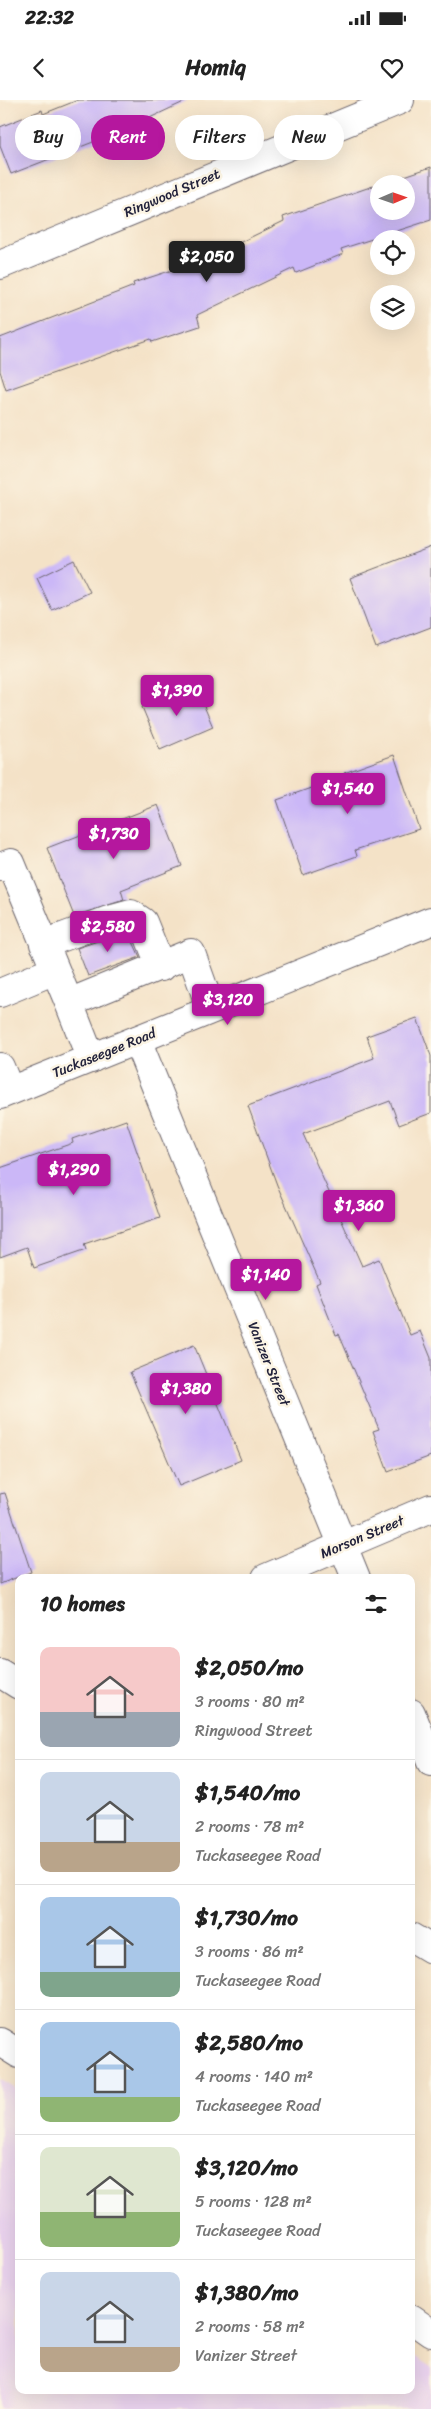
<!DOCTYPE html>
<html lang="en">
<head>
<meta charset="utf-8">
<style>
	:root { --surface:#fff; --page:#f2f2f2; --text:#222; --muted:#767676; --line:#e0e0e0; --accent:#b5179e }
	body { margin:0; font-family:Sriracha,sans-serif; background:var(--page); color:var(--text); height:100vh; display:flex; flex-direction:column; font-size:19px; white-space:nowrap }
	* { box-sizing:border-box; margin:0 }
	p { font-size:16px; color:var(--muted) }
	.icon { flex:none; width:28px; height:28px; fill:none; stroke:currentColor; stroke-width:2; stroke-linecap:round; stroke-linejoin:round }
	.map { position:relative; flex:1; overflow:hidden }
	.drawer { position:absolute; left:15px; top:1474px; width:400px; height:820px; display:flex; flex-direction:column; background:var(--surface); border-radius:10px; box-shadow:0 5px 20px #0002 }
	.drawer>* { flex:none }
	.guide { position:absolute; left:15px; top:15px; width:401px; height:45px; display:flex; gap:10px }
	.needle { width:32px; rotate:88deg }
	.buttons { position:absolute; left:370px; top:75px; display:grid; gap:10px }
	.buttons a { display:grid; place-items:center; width:45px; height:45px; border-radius:50%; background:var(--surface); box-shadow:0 5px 20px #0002; font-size:25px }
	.price { position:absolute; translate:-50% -42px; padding:0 11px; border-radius:5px; background:var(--accent); color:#fff; font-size:16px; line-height:32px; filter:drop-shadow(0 1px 2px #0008) }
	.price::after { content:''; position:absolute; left:50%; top:30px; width:15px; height:11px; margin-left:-8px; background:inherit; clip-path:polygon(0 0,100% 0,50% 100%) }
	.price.active { background:#222; color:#fff }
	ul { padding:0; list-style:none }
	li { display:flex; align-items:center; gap:15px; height:125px; padding:0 25px }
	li+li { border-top:1px solid var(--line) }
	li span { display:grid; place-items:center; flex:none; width:140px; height:100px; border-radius:10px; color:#555 }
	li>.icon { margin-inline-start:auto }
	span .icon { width:60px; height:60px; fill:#fffc; stroke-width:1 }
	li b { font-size:21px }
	h2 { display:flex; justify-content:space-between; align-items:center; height:60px; padding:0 25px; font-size:21px }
	.chip { padding:0 18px; border-radius:22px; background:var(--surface); box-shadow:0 5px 20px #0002; font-size:18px; line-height:45px }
	.chip.active { background:var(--accent); color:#fff }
	.status { display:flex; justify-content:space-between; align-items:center; height:35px; padding:0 25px; background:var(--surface); direction:ltr }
	.status svg { height:14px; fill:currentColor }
	header { display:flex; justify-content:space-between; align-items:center; height:65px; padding:0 25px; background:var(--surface); font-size:22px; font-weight:700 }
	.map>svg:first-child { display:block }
	.built { fill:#e9d2ed }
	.building { fill:#cbb7f7 }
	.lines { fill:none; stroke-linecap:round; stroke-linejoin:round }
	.minor-casing { stroke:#6c656c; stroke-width:30 }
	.major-casing { stroke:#6c656c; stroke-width:30 }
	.minor { stroke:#fff; stroke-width:28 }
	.major { stroke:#fff; stroke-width:28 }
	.labels { text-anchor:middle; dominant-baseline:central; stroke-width:5; stroke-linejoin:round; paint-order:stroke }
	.street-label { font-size:14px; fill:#22223b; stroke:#fcf5e5 }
</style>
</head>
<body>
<div class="status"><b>22:32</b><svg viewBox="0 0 49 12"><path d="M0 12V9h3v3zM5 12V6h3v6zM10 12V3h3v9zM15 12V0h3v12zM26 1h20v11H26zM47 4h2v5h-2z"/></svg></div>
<header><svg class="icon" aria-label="back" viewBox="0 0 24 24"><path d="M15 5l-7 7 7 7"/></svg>Homiq<svg class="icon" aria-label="heart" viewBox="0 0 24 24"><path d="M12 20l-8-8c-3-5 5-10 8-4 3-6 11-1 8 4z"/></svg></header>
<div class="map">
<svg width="431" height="2309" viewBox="0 0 431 2309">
	<rect width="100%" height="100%" fill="#fcf5e5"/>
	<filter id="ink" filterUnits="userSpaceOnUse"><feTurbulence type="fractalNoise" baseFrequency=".02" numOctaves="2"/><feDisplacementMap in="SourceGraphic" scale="10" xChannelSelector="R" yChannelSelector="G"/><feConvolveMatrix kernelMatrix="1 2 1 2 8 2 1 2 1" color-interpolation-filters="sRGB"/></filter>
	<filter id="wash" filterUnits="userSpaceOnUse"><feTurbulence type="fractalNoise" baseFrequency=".0096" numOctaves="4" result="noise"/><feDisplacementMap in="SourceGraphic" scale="20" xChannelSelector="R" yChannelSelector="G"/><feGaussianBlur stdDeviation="1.12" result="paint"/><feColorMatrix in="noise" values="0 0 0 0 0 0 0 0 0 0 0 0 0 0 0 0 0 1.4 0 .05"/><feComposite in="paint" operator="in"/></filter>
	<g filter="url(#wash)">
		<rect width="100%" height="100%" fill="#f4e2c7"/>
		<!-- built -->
		<path class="built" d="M0,1979L19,1991V2290H411V2254L431,2267V2309H0Z"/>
		<g id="blocks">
			<!-- building -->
			<path class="building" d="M78,0H188L124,30L11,74L0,46V27L42,10L43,14Z
				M431,67V120L341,149L343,154L296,173L294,168L197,215L200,226L152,242L151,239L6,290L0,271V238L134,186L133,183L206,159L284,121L283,117L379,84V111H406V84H381Z
				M431,447V527L376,548L350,478Z
				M74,460L90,492L52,510L37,478Z
				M195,585L213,627L160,650L142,607Z
				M394,655L419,729L355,750L357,756L303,775L277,700L345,676L344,673Z
				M158,705L182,766L121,790L124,800L74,816L47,748Z
				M128,831L140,857L88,876L77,848Z
				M417,918L431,956V1013L399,1025L390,1001L303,1034L362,1166L379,1159L410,1235L420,1231L431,1258V1356L388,1372L373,1331L379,1329L339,1234L336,1235L316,1184L320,1182L277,1085L248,1006L374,958L367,936Z
				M126,1020L160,1118L84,1144L86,1150L34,1168L27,1147L0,1157V1068L73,1043L72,1039Z
				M194,1245L241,1360L179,1386L130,1272Z
				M5,1393L31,1472L0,1484V1394Z"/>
		</g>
	</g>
	<g filter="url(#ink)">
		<use href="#blocks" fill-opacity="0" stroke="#6c656c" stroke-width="1"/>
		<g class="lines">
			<!-- minor casing -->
			<g class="minor-casing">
				<path id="minor" d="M0,165L400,0
					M0,767L11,763L69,903L191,853L211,909
					M44,844L109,820L131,814L143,822L161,867
					M0,893L55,870
					M69,903L91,959
					M137,940L356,1478
					M0,967L10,991
					M266,1478L431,1408
					M0,1573L19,1585
					M411,1613L431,1662
					M411,1837L431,1849
					M0,1942L19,1954
					M411,2219L431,2233"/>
			</g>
			<!-- major casing -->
			<g class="major-casing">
				<path id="major" d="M0,995L431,821"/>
			</g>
			<!-- minor -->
			<use href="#minor" class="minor"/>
			<!-- major -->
			<use href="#major" class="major"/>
		</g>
	</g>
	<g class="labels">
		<!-- street labels -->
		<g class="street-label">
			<text transform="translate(172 93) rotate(-23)">Ringwood Street</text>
			<text transform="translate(104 953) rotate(-22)">Tuckaseegee Road</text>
			<text transform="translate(269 1264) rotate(68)">Vanizer Street</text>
			<text transform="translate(362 1437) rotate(-23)">Morson Street</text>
		</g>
	</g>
</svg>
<div class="buttons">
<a><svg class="needle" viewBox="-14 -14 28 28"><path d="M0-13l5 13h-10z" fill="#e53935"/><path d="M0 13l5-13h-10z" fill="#767676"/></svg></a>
<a><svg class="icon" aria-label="locate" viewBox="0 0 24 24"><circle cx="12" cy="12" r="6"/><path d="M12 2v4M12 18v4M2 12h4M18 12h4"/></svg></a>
<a><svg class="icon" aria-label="layers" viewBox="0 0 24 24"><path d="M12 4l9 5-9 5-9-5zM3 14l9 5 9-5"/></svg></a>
</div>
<b class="price active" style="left:207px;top:183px">$2,050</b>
<b class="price" style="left:177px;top:617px">$1,390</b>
<b class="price" style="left:348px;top:715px">$1,540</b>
<b class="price" style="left:114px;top:760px">$1,730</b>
<b class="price" style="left:108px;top:853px">$2,580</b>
<b class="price" style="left:228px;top:926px">$3,120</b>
<b class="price" style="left:74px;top:1096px">$1,290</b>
<b class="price" style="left:359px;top:1132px">$1,360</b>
<b class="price" style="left:266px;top:1201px">$1,140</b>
<b class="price" style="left:186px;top:1315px">$1,380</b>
<div class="guide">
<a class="chip">Buy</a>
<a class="chip active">Rent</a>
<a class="chip">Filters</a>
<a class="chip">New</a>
</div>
<section class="drawer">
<h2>10 homes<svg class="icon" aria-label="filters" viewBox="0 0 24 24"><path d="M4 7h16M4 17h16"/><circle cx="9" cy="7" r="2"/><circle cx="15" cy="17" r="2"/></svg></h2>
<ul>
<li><span style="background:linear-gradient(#f6c9c9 65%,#9aa5b1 0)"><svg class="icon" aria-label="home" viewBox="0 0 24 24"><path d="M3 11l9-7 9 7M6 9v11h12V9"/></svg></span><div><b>$2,050/mo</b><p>3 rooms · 80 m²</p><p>Ringwood Street</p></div></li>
<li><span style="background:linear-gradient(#c9d6e8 70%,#b9a48a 0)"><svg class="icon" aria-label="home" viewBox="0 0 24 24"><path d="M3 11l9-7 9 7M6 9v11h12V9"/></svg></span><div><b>$1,540/mo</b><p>2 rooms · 78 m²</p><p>Tuckaseegee Road</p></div></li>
<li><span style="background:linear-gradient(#a9c7e8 75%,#7fa58c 0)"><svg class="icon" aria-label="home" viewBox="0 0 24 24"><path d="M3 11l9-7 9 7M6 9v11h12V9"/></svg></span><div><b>$1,730/mo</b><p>3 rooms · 86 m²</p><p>Tuckaseegee Road</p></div></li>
<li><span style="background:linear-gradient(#a9c7e8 75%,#8fb573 0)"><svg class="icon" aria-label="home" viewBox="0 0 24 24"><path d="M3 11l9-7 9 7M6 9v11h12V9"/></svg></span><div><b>$2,580/mo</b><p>4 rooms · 140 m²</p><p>Tuckaseegee Road</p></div></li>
<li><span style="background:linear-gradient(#dfe7d0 65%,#8fb573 0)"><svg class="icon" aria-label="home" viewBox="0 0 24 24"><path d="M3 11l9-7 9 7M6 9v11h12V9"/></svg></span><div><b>$3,120/mo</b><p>5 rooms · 128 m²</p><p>Tuckaseegee Road</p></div></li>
<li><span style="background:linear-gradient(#c9d6e8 75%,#b9a48a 0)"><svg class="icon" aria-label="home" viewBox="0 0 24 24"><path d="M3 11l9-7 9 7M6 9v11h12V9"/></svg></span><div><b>$1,380/mo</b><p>2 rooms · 58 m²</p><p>Vanizer Street</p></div></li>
</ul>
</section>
</div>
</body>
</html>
